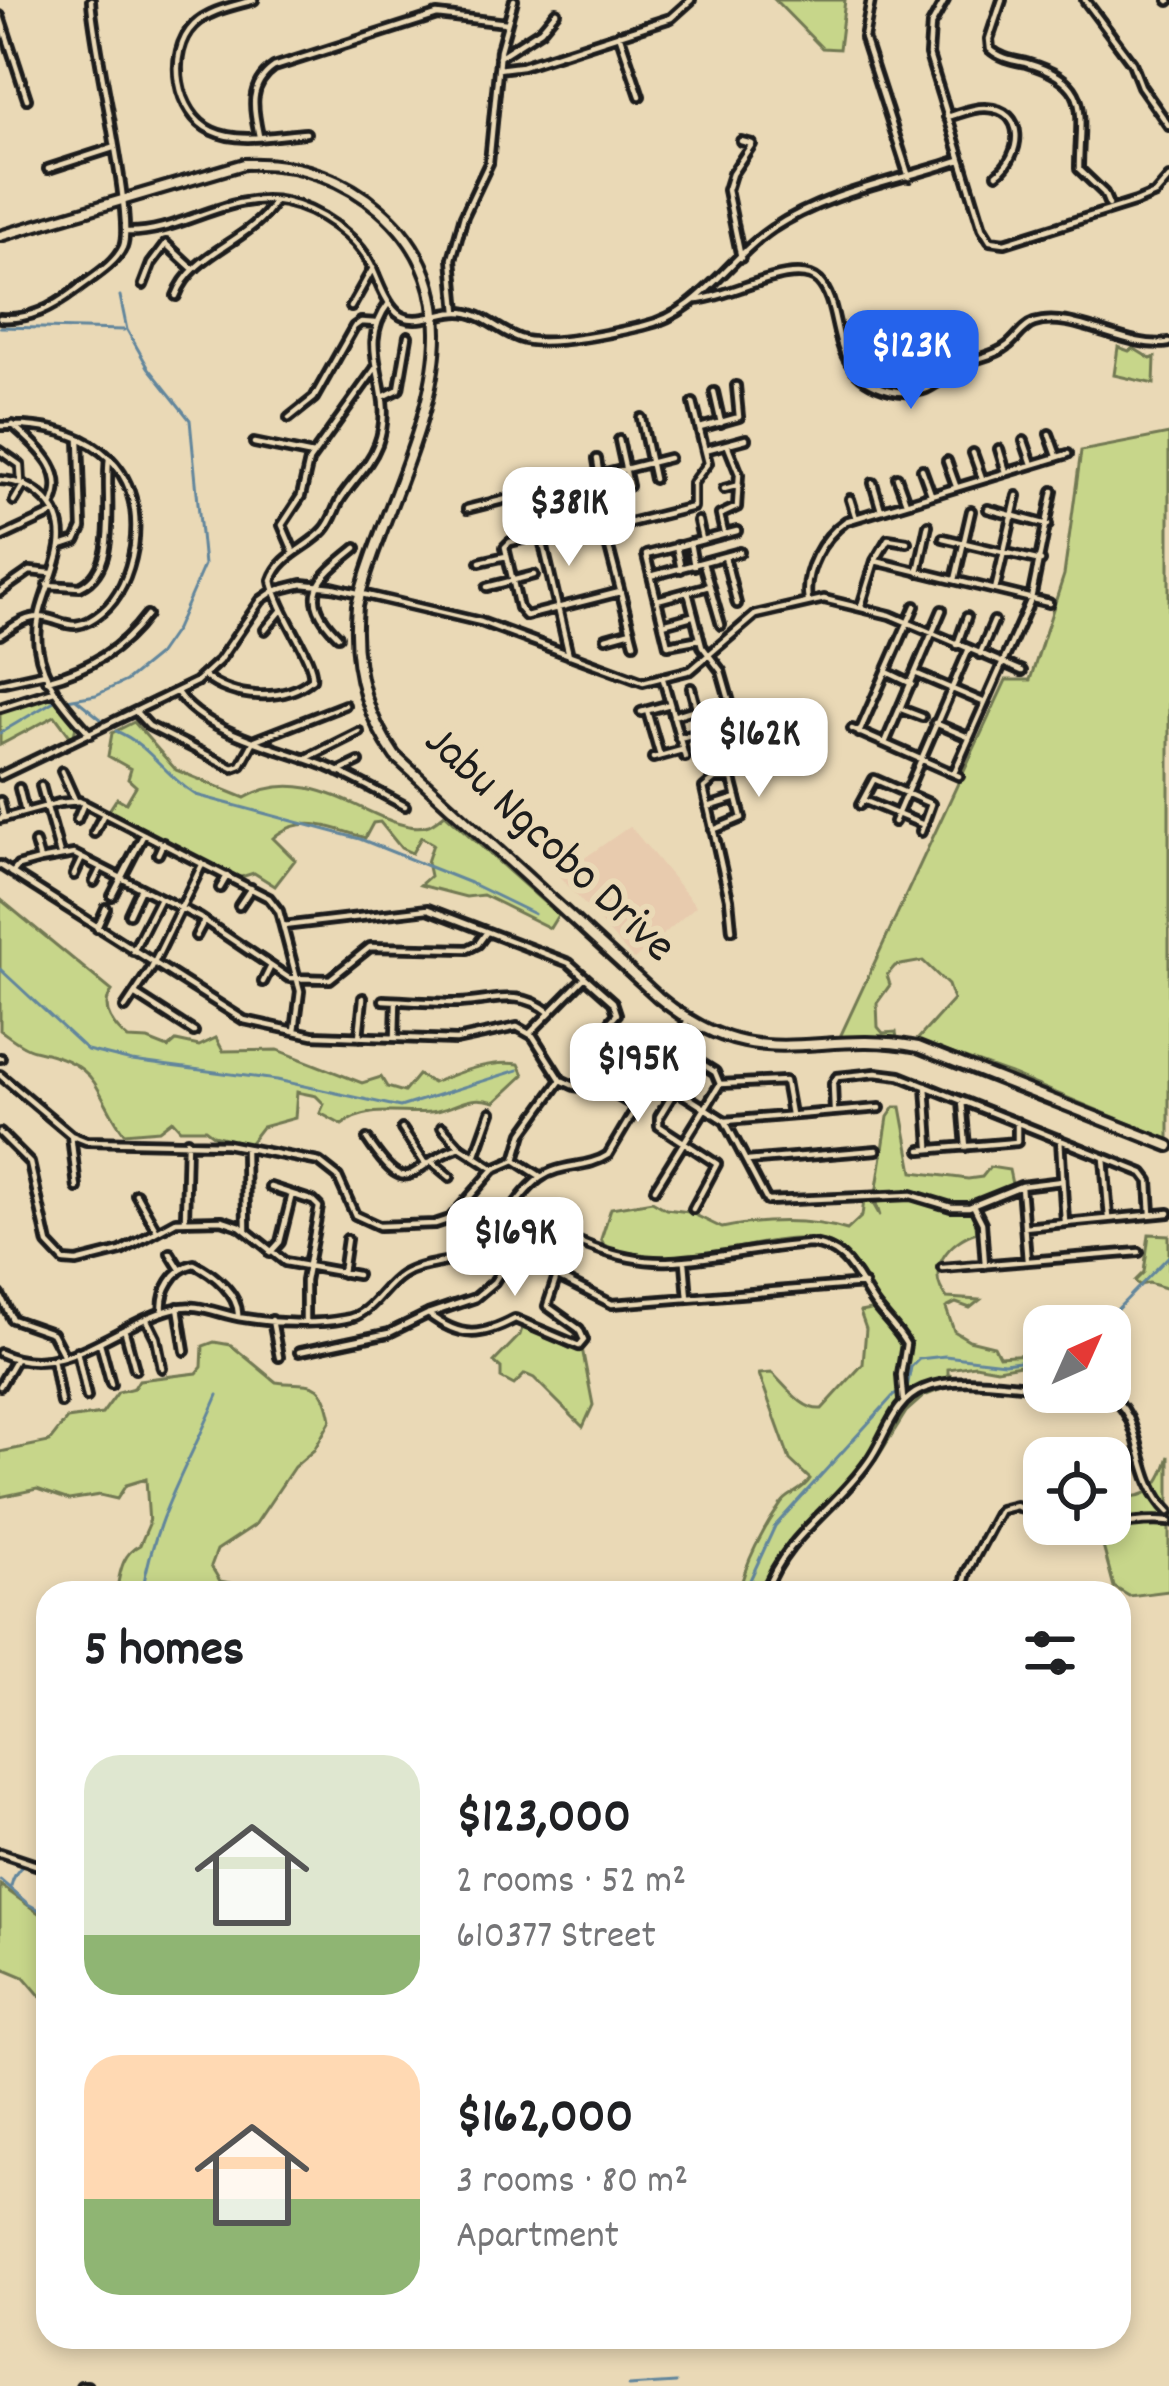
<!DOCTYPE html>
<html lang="en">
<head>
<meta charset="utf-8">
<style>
	:root { --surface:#fff; --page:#f6f6f6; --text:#202124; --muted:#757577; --accent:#2563eb }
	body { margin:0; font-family:Dekko,sans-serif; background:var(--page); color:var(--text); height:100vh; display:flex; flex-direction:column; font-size:45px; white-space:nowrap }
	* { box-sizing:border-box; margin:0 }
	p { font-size:39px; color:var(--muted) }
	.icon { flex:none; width:66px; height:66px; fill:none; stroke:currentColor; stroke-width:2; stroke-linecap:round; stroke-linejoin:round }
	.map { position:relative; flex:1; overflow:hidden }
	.sheet { position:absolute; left:36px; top:1581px; width:1095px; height:768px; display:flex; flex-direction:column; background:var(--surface); border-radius:36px; box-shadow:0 6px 18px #0003 }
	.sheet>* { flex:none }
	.needle { width:78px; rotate:45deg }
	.buttons { position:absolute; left:1023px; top:1305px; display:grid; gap:24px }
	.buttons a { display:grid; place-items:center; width:108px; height:108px; border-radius:24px; background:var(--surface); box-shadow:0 6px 18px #0003; font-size:60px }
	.price { position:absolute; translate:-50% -102px; padding:0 27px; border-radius:24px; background:#fff; color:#222; font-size:39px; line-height:78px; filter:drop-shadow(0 3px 6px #0008) }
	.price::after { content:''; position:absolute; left:50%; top:72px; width:36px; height:27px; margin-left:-18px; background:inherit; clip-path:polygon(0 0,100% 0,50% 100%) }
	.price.active { background:var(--accent); color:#fff }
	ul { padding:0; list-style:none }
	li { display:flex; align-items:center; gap:36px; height:300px; padding:0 48px }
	li span { display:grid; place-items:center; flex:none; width:336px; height:240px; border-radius:36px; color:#555 }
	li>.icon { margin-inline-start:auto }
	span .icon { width:144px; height:144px; fill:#fffc; stroke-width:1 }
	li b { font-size:51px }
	h2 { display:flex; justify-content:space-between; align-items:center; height:144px; padding:0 48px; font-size:51px }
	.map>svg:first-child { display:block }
	.built { fill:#e8cbae }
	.green { fill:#c7d68a; stroke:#727953; stroke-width:3 }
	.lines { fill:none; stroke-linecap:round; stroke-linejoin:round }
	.stream { stroke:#62869c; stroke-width:3 }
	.minor-casing { stroke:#1c1c1c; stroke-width:14 }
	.secondary-casing { stroke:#1c1c1c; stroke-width:16 }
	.minor { stroke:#ead9b6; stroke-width:4.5 }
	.secondary { stroke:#ead9b6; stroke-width:8 }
	.labels { text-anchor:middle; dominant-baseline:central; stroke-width:12; stroke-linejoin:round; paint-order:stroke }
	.street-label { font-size:48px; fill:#1c1c1c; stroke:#ead9b6 }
</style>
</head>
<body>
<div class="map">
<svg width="1169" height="2386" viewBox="0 0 1169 2386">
	<rect width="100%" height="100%" fill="#ead9b6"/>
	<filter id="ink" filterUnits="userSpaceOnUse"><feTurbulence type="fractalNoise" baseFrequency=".00833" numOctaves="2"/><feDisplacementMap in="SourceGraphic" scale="24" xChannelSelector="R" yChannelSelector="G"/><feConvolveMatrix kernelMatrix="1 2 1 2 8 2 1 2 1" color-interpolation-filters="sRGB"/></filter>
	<g filter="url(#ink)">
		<!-- built -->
		<path class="built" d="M630,826L696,906L634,960L559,876Z"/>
		<!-- green -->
		<path class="green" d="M775,0H845L839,49L822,48Z
			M1118,347L1129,351L1133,348L1151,359L1155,357L1154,384L1114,375Z
			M1169,434V1140L1010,1074L916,1041L953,1000L948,985L923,961L895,966L887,975L890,985L877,1003L878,1027L883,1033L896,1032L897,1038L839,1039L1006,680H1030L1064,575L1081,451Z
			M51,695L76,726L74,735L70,736L55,716L0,745V712Z
			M134,722L176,770L245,798C317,756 385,840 429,825C435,822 440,818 445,814L558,915L550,928L483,895L466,897L420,885L430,876L427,862L433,844L421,837L412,853L401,848L380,822L373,823L365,838C334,828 301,813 273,838L295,860L275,886L254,873L238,878L108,812L117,798L126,803L136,786L128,779L131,769L108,756L112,733Z
			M0,899L112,991C99,1009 114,1027 128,1039L148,1040L168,1048L176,1041L199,1046L216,1038L223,1051L278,1050L362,1083L381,1077L387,1087L404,1092L418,1075L433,1083C458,1072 490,1060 519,1064L524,1075L495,1102C468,1094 460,1106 437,1111C406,1117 371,1103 342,1125L320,1113L324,1104L316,1096L297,1092L295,1118L262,1127L249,1144L213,1135L205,1129H180L172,1120L159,1130L124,1133C111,1116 105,1099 94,1082C80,1062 56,1055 34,1050C23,1048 10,1037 0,1030Z
			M895,1107H901L913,1172L968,1179L982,1177L990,1167L1009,1170L1012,1184L967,1206L910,1192L876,1194L888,1117Z
			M911,1198L952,1210H974L977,1232C949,1240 924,1271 947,1298L980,1300L970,1308L956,1303L946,1308L954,1331L969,1340L994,1346L999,1356L1044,1353V1361L997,1369L975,1365L948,1369V1374L953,1377L949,1386L924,1396L906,1412L876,1460L785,1556L769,1593H739C745,1563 763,1529 781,1504C788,1493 802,1492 810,1479L790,1460L759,1374L772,1373C786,1386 802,1411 822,1409L863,1364L866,1329L860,1312L881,1308C866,1287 860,1262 838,1247C806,1226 735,1251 699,1255C667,1259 636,1257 605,1247L601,1239L611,1208L652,1201L666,1209L689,1212L722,1228C760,1220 809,1218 847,1230L862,1216L864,1200H871L880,1216L875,1200Z
			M1149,1234L1169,1235V1289L1149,1283L1139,1285L1135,1281L1144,1272Z
			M523,1325L571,1349L582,1348L593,1405L583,1427L534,1378L525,1374L514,1385L501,1378V1368L494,1362L520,1335Z
			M214,1342L231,1345L276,1382C309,1387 323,1374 331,1420L314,1450L294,1467L255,1525L217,1550L211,1566L220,1581L245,1586L254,1593H116C120,1574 121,1554 140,1545L149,1524L146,1479L126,1485L117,1499L100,1495L69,1500L37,1489L0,1497V1452L49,1442L67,1419L102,1414L118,1392L134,1388L139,1380L197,1373L202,1367L203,1346Z
			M1169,1456V1591L1129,1596L1114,1587L1097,1524H1110V1495C1145,1502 1159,1491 1169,1456Z
			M0,1885L40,1914L48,1912V2005L24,1977L0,1967Z"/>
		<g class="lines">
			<!-- stream -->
			<path class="stream" d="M0,327L124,330
				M76,699L102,720
				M67,700L96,695L126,681L158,655L176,629L204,565L190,420L148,367L127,330L120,296
				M116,731C150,745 166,777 196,795L360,839L470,883L534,914
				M0,733L54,701
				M0,969L87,1050L132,1061L277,1080L400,1107L518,1070
				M1101,1326L1169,1256
				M142,1593C155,1515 188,1466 218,1395
				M744,1593L775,1526L893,1396L907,1388L911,1367L919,1359L945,1356L1004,1363L1044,1358
				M0,1880L28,1904L48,1915
				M11,1886C16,1865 29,1860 48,1855
				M628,2386L676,2383"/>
			<!-- minor casing -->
			<g class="minor-casing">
				<path id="minor" d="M254,0C234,6 209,10 194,25C166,53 176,114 212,131C239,144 277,135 306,133
					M871,0L864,38L909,177
					M945,0L931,25L929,55L982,228L990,241L1005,243L1136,202L1155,194L1169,178
					M1002,0L989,39L990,49C1000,58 1012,60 1026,63C1094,83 1079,110 1079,169L1104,193L1109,205
					M1085,0L1132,63L1141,86L1169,126
					M1168,0L1169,1
					M0,16L27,99
					M619,34L640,96
					M499,57L541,30L556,12
					M498,69L522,66L671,18L691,0
					M947,117C959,114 973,107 986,108C1027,110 1022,155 997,174
					M259,136C253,108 248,85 274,67L437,15L507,23
					M48,169L113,148
					M126,232C181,234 230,190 285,202C318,209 356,235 371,265C378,280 385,302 397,313C413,327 440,312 459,312C484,312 502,335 525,340C554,346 613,333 643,326C701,313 726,260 772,229C827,192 898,181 960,160
					M166,244L193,269
					M741,258L727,190L732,174L752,144L741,141
					M143,285L151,264L166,244
					M176,296C193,251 251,242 274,202
					M696,300C728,298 796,258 819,281C846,309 824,374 890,390C901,393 916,393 926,389C940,383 951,371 965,364C978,357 995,356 1007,346C1017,339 1022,327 1034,323C1072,310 1127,350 1169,343
					M351,307L373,268
					M457,312L452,259L464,216L489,163L500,50L514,0
					M0,318C30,320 52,308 76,290C91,278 115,265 123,247C135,218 93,48 91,0
					M714,392L721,423
					M385,396L399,389L408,336
					M289,418L314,398L354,327L361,322L376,323
					M641,418L654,479
					M13,425C36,446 70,471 51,506
					M0,426C79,422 146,457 134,547C130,571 121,596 102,612C69,640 60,613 32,618C20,620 10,629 0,635
					M700,428L739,417L736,386
					M1049,434L1057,456
					M619,440L629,486
					M1024,441L1032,464
					M254,443L313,455
					M999,449L1006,472
					M705,450L746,439
					M0,451L20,465L21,482
					M973,453L982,478
					M597,459L602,490
					M947,461L956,486
					M922,469L931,494
					M897,477L906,502
					M0,480C36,482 66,509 60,547C54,583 33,609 38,647C43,683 67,708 90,734
					M873,483L881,510
					M724,489L739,485
					M531,492L569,655
					M850,499L856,518
					M14,501L24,484
					M467,509L669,458
					M988,509L1048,525
					M698,521L702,539
					M605,529L693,507V483L708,463L693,403
					M724,533L720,515L737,507L739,474L727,444
					M0,538L54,513
					M943,538L1041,561
					M690,543L694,566
					M61,546L76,541L82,528L79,439
					M676,546L681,569
					M294,553L282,525L301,496L309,461L377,366
					M725,557L737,604
					M875,561L1049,603
					M480,562L506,556
					M703,563L721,625
					M918,572L928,525
					M651,576L740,552
					M955,580L971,511
					M47,585L80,587C121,568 104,498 109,458
					M487,587L534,575
					M995,590L1017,496
					M0,592L30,571L51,573
					M620,592L526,616L519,608L505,547L510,542L602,521L634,643
					M688,592L702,646L721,671L737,727L755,726
					M657,600L709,586
					M808,601C803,571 822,538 846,521L1068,454
					M861,606L875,561L888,539L907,542
					M663,624L692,616
					M265,630L281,611
					M338,636C296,595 320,577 356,548
					M606,638L631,631
					M700,639L668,645L646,555L737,531
					M957,645L967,617
					M980,654L994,621
					M887,672L912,684
					M917,674L983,702
					M204,676C232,699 284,703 312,679C316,661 277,611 272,580C280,555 308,548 324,530C333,520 335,507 342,497C354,479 370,465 378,444C399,388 352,351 389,303
					M663,679L685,757
					M47,680C89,669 121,650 147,615
					M0,683L45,673
					M691,688L715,779L704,788L729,899L732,930
					M177,692C204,734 284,749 328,767C354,778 380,793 405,806
					M0,708L54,691
					M901,709L922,717
					M647,711L660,756
					M136,712L149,726L233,768L241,765L254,741
					M641,712L670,704
					M673,716L696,709
					M935,723L968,737
					M852,729L959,776
					M859,733L915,606
					M679,738L703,732
					M255,740L345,705
					M885,743L942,610
					M653,758L682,750
					M305,759L359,732
					M62,771L75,800
					M338,772L359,762
					M954,773L1031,599L1053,491
					M0,776L196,682L219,661L261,600L274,591L302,584L332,587L481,622L643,682L691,670L755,615L824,599L890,615L1022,671
					M41,786L60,854
					M19,788L25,812
					M863,800L924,825
					M0,801L4,818
					M860,805L874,779L931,804L921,832
					M708,807L737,798
					M0,819L59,803L79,801L269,898L279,911L300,991L295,1031
					M77,820L84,803
					M894,822L968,651
					M713,830L742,818L732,779H716
					M94,833L104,814
					M35,843L40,860
					M158,854L163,843
					M0,865L244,1020L313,1035L456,1040L517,1027L533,1036L561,1080L574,1086L609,1091L633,1105
					M12,873L18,866L40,860L74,854L200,918L289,978L330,979L370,947L468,949L478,944L486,933
					M74,875L82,858
					M94,882L101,868
					M220,888L227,876
					M112,896L144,834
					M239,906L251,888
					M129,914L141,888
					M283,926L428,909L569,963L613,1002L617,1014L611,1021
					M97,928L106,908
					M196,936L204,921
					M133,951L160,898
					M263,982L270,968
					M135,994L194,1032
					M383,1000C408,1001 433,1003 459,1003C492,1002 520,988 549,1012
					M125,1008L151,969L202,865
					M530,1033L585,977
					M359,1037L363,998
					M395,1038L396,1001
					M691,1057L715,1072L720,1084
					M0,1058H1
					M0,1075L71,1135L86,1141L226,1144L319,1162L338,1177L355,1215L379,1226L435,1224L450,1219L494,1169L515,1160L540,1176
					M653,1075L725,1121L767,1201L911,1195L951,1207H969L1021,1186L1062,1181
					M720,1084L785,1081L791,1114
					M926,1086L930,1146
					M676,1089L659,1117V1126L717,1164L693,1209
					M962,1101L966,1147
					M834,1111L833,1084L837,1077L876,1073L900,1076L1143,1173L1149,1181L1151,1214
					M725,1121L880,1108
					M442,1127L460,1147
					M402,1129L426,1165
					M0,1133L30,1163L48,1244L64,1261L77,1262L121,1251L176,1221L222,1220L240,1226L285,1262L357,1275
					M71,1135L77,1188
					M367,1139C411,1205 406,1165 460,1147L494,1169
					M1060,1139L1065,1222
					M245,1148L246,1230
					M921,1150L1017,1142V1122
					M476,1154L491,1112
					M1104,1158L1109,1218
					M515,1160L523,1133L561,1080
					M747,1161L877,1150
					M432,1162L450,1177
					M1021,1186L1027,1261
					M270,1187L313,1201L319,1207L305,1281V1321
					M655,1189L720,1084
					M136,1194L157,1231
					M974,1207L982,1223L985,1265
					M513,1210C561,1235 615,1264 671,1261C717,1259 763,1247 810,1244C849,1247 856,1279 876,1306C886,1319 898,1330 906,1344L901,1375L903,1400
					M185,1219L187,1141
					M1024,1227L1169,1213
					M170,1253L180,1269
					M270,1253L280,1242L292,1194
					M685,1262L688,1298
					M942,1268L1139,1252
					M342,1273L347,1239
					M556,1276L612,1304L864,1284
					M0,1295L12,1319L52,1333L64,1356
					M178,1307L185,1351
					M163,1312C160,1292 174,1268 194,1264C213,1273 240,1295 238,1317
					M428,1314C461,1339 481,1337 515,1319L579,1346L584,1340L579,1329L547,1306L570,1237
					M147,1320L156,1338L162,1368
					M272,1320L279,1357
					M125,1332L135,1369
					M100,1343L111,1384
					M77,1351L87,1397
					M299,1352L389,1333L428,1314L475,1298L494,1282L533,1220
					M0,1353C62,1382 116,1324 172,1309C198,1301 219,1315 244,1318C274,1323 315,1325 345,1319C372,1315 381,1288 402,1275C426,1260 458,1266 480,1248C503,1229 515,1197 540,1178C561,1163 587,1169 608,1155L688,1020
					M53,1359L61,1403
					M0,1386L15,1360
					M1105,1392C1148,1416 1131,1475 1169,1512
					M1055,1524C1092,1536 1131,1517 1169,1522
					M765,1593C785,1536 835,1509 868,1462C887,1436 892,1402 923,1389C960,1374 1005,1385 1044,1387
					M962,1593L967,1572L1000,1510L1016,1506L1044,1519
					M0,1853L48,1869
					M81,2386H87"/>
			</g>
			<!-- secondary casing -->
			<g class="secondary-casing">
				<path id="secondary" d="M0,236L244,164C295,162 342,177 380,210C505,318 386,484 357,606C352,661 363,710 395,756L658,997C758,1080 814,1027 918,1047L1169,1146"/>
			</g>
			<!-- minor -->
			<use href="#minor" class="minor"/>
			<!-- secondary -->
			<use href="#secondary" class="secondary"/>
		</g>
	</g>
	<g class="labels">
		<!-- street labels -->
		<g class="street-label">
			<text transform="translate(548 846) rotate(43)">Jabu Ngcobo Drive</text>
		</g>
	</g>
</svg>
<div class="buttons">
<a><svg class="needle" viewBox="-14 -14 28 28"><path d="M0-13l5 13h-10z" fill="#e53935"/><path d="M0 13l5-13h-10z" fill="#757577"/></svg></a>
<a><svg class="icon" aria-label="locate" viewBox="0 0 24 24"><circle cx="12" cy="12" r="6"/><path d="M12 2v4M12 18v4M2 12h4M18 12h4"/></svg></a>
</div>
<b class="price active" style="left:911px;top:412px">$123K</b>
<b class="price" style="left:569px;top:569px">$381K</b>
<b class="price" style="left:759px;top:800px">$162K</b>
<b class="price" style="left:638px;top:1125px">$195K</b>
<b class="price" style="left:515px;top:1299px">$169K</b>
<section class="sheet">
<h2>5 homes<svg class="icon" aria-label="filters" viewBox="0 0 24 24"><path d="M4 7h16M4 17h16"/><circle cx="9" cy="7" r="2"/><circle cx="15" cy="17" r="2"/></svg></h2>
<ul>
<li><span style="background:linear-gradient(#dfe7d0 75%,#8fb573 0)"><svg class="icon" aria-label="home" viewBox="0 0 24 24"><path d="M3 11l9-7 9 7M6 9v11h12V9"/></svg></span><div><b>$123,000</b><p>2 rooms · 52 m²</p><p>610377 Street</p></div></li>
<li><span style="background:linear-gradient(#ffd9b3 60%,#8fb573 0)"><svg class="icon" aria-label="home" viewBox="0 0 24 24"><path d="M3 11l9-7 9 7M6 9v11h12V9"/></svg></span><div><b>$162,000</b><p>3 rooms · 80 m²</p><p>Apartment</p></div></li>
</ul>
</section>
</div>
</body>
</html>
